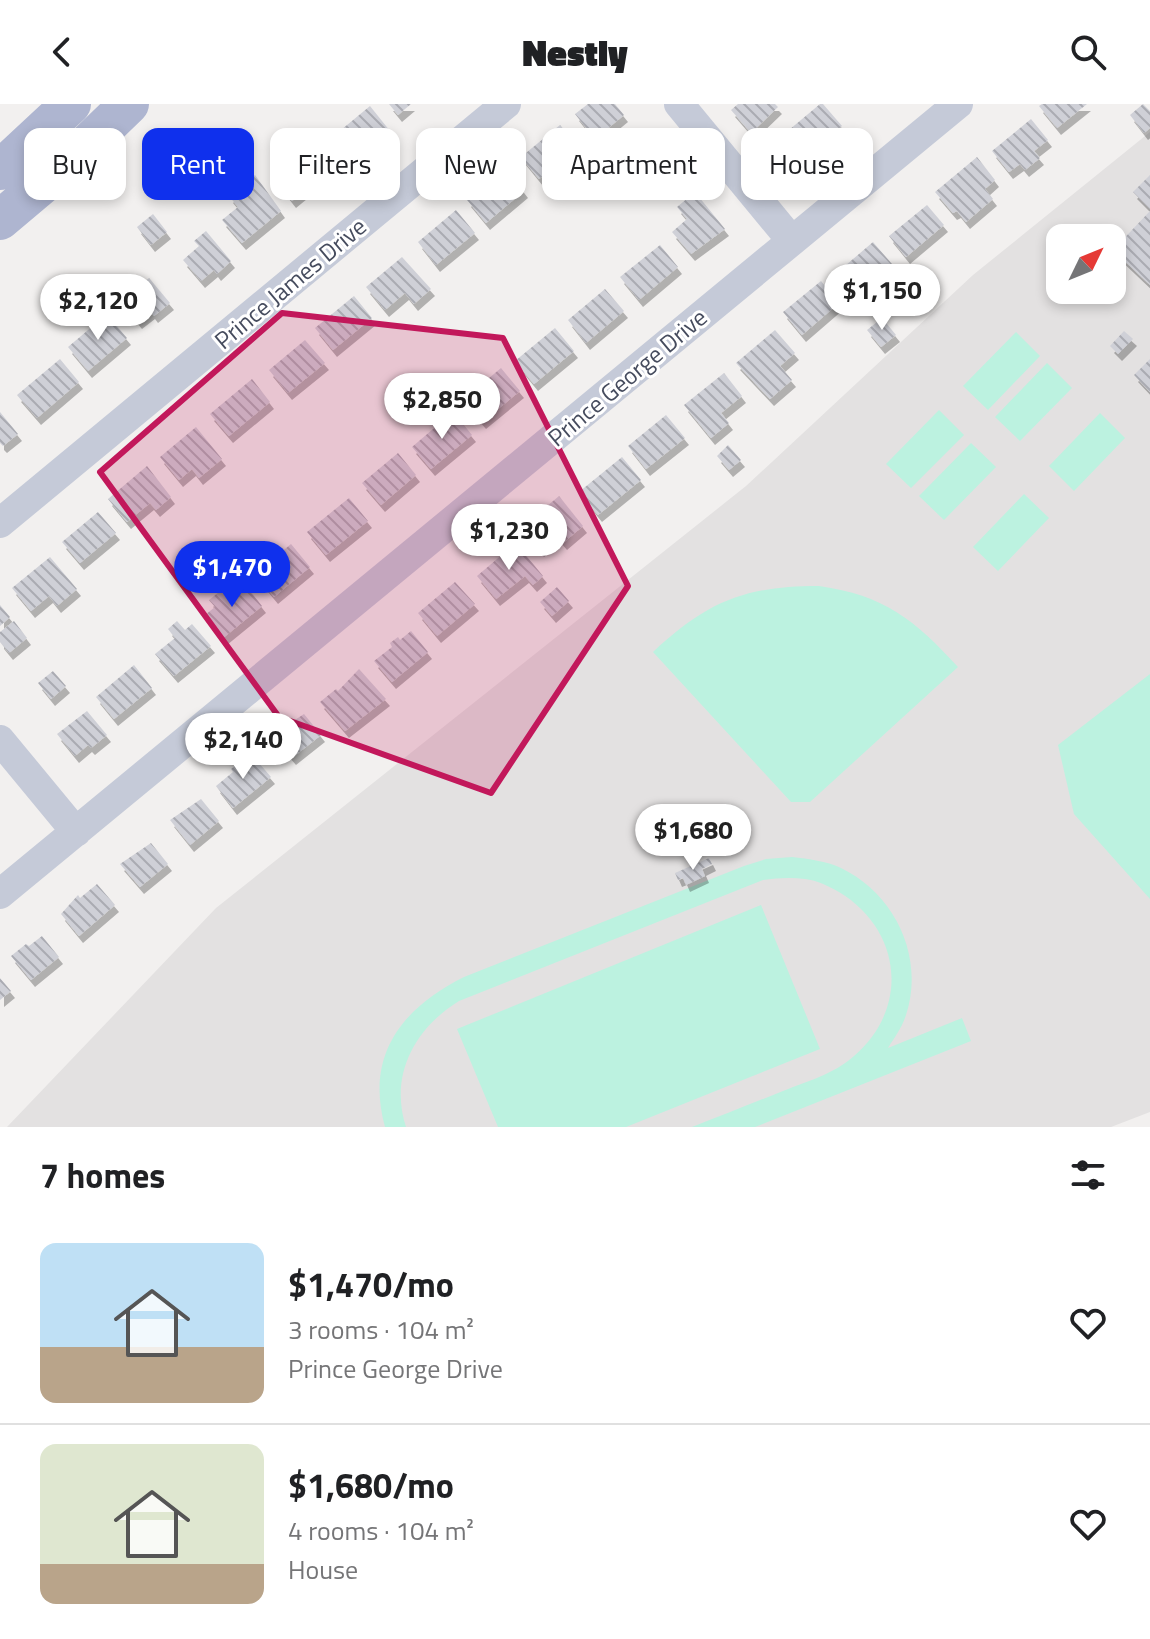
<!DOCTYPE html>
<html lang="en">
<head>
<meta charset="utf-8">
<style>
	:root { --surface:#fff; --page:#f6f6f6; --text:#202124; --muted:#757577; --line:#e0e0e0; --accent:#0f30ed }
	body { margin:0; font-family:"Titillium Web",sans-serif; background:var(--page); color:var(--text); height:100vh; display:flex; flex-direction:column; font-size:30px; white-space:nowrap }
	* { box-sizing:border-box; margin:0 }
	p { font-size:26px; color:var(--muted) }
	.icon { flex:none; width:44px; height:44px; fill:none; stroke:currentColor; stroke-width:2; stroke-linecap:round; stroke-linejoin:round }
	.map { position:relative; height:1023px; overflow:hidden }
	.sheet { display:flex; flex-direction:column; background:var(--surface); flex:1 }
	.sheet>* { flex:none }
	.guide { position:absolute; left:24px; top:24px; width:1102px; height:72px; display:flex; gap:16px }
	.needle { width:52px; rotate:47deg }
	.buttons { position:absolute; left:1046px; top:120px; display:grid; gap:16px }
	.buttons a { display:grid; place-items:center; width:80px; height:80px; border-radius:16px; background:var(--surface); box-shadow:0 4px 12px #0003; font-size:40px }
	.price { position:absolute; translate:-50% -68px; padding:0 18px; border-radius:28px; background:#fff; color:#222; font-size:26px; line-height:52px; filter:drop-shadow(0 2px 4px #0008) }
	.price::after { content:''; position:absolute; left:50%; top:48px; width:24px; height:18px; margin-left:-12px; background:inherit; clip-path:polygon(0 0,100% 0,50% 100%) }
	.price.selected { background:var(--accent); color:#fff }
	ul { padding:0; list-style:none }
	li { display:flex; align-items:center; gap:24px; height:200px; padding:0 40px }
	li+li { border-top:2px solid var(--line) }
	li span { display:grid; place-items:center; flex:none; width:224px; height:160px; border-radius:16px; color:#555 }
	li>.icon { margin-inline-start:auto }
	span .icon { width:96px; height:96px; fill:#fffc; stroke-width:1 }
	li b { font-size:34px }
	h2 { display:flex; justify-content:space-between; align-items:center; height:96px; padding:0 40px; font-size:34px }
	.pill { padding:0 28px; border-radius:16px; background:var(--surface); box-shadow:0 4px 12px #0003; font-size:28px; line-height:72px }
	.pill.selected { background:var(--accent); color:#fff }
	header { display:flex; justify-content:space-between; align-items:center; height:104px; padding:0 40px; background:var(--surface); font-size:36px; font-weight:800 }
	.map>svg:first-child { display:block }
	.education { fill:#e3e1e1; fill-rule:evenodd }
	.garden { fill:#bcf2e0 }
	.building { fill:url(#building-back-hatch); filter:url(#shadow) }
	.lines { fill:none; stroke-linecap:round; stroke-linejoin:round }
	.minor { stroke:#c5cad8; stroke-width:30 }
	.major { stroke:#aeb5d0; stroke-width:40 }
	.marked { fill:#c2185b; fill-opacity:0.2; stroke:#c2185b; stroke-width:6; stroke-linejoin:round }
	.labels { text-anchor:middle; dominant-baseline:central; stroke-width:6; stroke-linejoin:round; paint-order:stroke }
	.street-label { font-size:24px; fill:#464c5e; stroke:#fff }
</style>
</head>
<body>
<header><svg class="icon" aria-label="back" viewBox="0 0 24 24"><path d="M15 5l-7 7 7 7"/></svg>Nestly<svg class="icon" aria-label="search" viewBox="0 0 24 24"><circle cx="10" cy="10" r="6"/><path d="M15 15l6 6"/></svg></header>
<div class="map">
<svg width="1150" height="1023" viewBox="0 0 1150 1023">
	<defs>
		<pattern id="building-back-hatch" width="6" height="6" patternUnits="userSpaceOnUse" patternTransform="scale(2)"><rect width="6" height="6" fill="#cfd0d7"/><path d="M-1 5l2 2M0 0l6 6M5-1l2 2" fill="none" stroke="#aaabb2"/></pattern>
		<filter id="shadow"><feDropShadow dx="4" dy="7" stdDeviation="0" flood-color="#0004"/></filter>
	</defs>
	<rect width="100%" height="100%" fill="#f2f0ef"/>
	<!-- education -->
	<path class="education" d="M1150,28V1008L1111,1023H7L216,804L746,382L973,171ZM1060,134H1112V186H1060Z"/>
	<!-- garden -->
	<path class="garden" d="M1016,228L1040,252L988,306L963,282Z
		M1047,259L1072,284L1020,337L995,313Z
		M939,306L964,331L911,384L886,360Z
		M1100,309L1125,334L1074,387L1049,362Z
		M971,339L996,363L944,416L919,392Z
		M1024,390L1049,414L998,467L973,443Z
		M819,482C884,491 915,516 958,563L810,698H791L653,548C707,498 744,482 819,482Z
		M1150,570V795L1074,710L1058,641Z
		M792,753C809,755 826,757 841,764C895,790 925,853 906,911C902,924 894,934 888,944L962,914L971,937L755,1023H692C723,1011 753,999 783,987C808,977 834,970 854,952C910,904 902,826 839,788C830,783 817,776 805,775C791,773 777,774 763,776L459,897C415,924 389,971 406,1023H385C365,951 402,904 464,873L744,762L766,755Z
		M761,801L820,945L626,1023H498L457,925Z"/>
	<!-- building -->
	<path class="building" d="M389,0H411L398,11Z
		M588,0H615L624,11L595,35L575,10Z
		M738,0H775L778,3L751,29L731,6Z
		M820,0H823L842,22L807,48L789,26Z
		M1042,0H1087L1057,24L1039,2Z
		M1143,0L1150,7V24L1144,29L1130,11Z
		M370,2L390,27L375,39L372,36L359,47L341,26Z
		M1031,15L1048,36L1034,47L1040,54L1025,66L1020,60L1009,68L992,47Z
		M560,21L578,43L539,75L521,53Z
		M607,34L620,50L607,60L595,45Z
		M316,39L335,62L292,97L273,73Z
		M977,53L995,76L985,85L993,95L966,118L957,107L953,109L935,88Z
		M506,64L524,87L486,119L467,96Z
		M255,71L281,107L242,139L222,116L238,103L229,92Z
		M1150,71V105L1133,88Z
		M695,88L725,125L691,150L672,128L687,115L677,103Z
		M927,101L944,121L906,153L889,132Z
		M456,106L475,129L436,161L418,138Z
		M1150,107V181L1113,146Z
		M153,110L167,128L151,141L137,123Z
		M206,127L231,157L217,170L214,166L201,177L183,156L199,142L194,137Z
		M873,138L892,160L876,173L883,181L869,193L863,185L850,196L832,173Z
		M660,141L678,163L639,196L620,173Z
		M402,153L431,185L414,200L405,189L385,206L366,183Z
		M149,174L170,199L154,212L151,208L138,218L121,198Z
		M821,177L839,199L802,231L783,208Z
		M605,185L624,207L586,239L568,216Z
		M354,192L372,214L333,246L315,224Z
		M107,210L127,234L88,267L68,243Z
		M882,214L896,231L881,243L867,226Z
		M555,224L574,247L534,280L515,257Z
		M775,226L795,249L780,262L792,276L770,295L736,259Z
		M1124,227L1133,235L1118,250L1110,242Z
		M305,236L325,259L288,289L269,266Z
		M60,255L79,278L37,314L17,291Z
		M1150,255V288L1134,271Z
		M501,264L520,287L482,318L463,296L467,292L463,287L471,280L475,286Z
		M724,269L742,292L721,309L729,319L711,334L684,301Z
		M252,275L270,298L229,332L210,310Z
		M0,308L18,330L3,342L0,339Z
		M453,308L472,331L431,365L412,343Z
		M666,311L685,334L646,365L628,342Z
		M196,323L222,355L199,374L192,365L179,376L160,353Z
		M728,341L741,356L729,366L717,352Z
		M398,349L416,371L381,401L362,379Z
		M622,353L641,376L598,411L579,388Z
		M147,362L171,393L156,406L150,399L127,418L108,395Z
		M559,392L583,422L563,439L557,432L540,446L521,424Z
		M349,394L368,417L326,451L307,428Z
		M98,408L116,429L80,459L62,438Z
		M516,439L543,472L533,481L525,472L496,495L477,472Z
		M291,440L310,463L274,493L255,470Z
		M50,453L77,485L57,502L49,492L31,507L12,484Z
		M455,478L475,500L437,532L418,509Z
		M244,479L262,502L223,534L205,511L215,503L209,496L224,484L229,491Z
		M557,483L569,497L552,512L540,498Z
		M0,501L10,513L0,522Z
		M14,517L27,534L9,549L0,538V528Z
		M177,517L185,526L192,520L211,542L174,572L155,550L175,534L168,525Z
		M411,527L428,548L392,578L374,557L392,543L390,539L398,533L400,536Z
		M134,561L152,584L114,615L96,593Z
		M359,565L386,595L345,627L320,598L336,585L338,587Z
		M53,567L66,582L51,595L38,579Z
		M87,607L107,631L91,644L88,641L75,652L57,630Z
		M304,610L321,631L292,654L272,631Z
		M253,652L271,673L233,704L216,682L233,668L231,665L239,659L241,662Z
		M201,695L219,717L190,741L170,716Z
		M151,739L168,760L140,783L120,760Z
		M709,754L712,760L702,765L705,772L686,781L683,774L678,776L675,769Z
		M97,780L115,801L79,832L61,810L78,791L80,794Z
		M42,832L59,853L31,876L11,852L26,840L29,842Z
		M0,874L11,887L0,896Z"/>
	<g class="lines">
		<!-- minor -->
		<path class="minor" d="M679,0L792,137
			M0,419L506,0
			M0,636L76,728
			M0,790L958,0"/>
		<!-- major -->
		<path class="major" d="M0,66L71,0
			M0,116L70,57L129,0"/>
	</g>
	<!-- marked area -->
	<path class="marked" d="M282,209L503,234L628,482L491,689L279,613L100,368Z"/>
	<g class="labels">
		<!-- street labels -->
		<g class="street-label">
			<text transform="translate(290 179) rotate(-40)">Prince James Drive</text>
			<text transform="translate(627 273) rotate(-40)">Prince George Drive</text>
		</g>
	</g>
</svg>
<div class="buttons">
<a><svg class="needle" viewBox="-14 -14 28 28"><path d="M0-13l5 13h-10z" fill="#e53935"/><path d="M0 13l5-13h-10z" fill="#757577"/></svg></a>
</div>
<b class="price" style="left:882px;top:228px">$1,150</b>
<b class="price" style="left:98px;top:238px">$2,120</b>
<b class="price" style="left:442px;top:337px">$2,850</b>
<b class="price" style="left:509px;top:468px">$1,230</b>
<b class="price selected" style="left:232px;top:505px">$1,470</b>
<b class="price" style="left:243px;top:677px">$2,140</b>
<b class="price" style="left:693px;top:768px">$1,680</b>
<div class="guide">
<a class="pill">Buy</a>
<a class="pill selected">Rent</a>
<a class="pill">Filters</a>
<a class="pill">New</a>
<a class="pill">Apartment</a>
<a class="pill">House</a>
</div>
</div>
<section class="sheet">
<h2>7 homes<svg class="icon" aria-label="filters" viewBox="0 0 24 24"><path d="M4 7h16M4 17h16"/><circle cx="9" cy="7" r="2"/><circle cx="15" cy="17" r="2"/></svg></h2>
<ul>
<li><span style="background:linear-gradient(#bfe0f5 65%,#b9a48a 0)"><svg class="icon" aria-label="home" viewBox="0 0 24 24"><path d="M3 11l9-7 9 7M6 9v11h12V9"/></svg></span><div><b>$1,470/mo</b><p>3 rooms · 104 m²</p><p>Prince George Drive</p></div><svg class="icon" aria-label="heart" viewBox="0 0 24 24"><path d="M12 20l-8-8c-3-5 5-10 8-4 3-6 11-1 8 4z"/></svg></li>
<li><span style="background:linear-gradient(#dfe7d0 75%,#b9a48a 0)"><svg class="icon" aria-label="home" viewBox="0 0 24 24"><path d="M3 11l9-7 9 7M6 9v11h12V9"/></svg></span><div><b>$1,680/mo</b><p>4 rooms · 104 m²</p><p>House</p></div><svg class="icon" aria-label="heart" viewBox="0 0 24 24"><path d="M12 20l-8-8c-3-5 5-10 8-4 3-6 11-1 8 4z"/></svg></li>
</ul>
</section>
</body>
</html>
